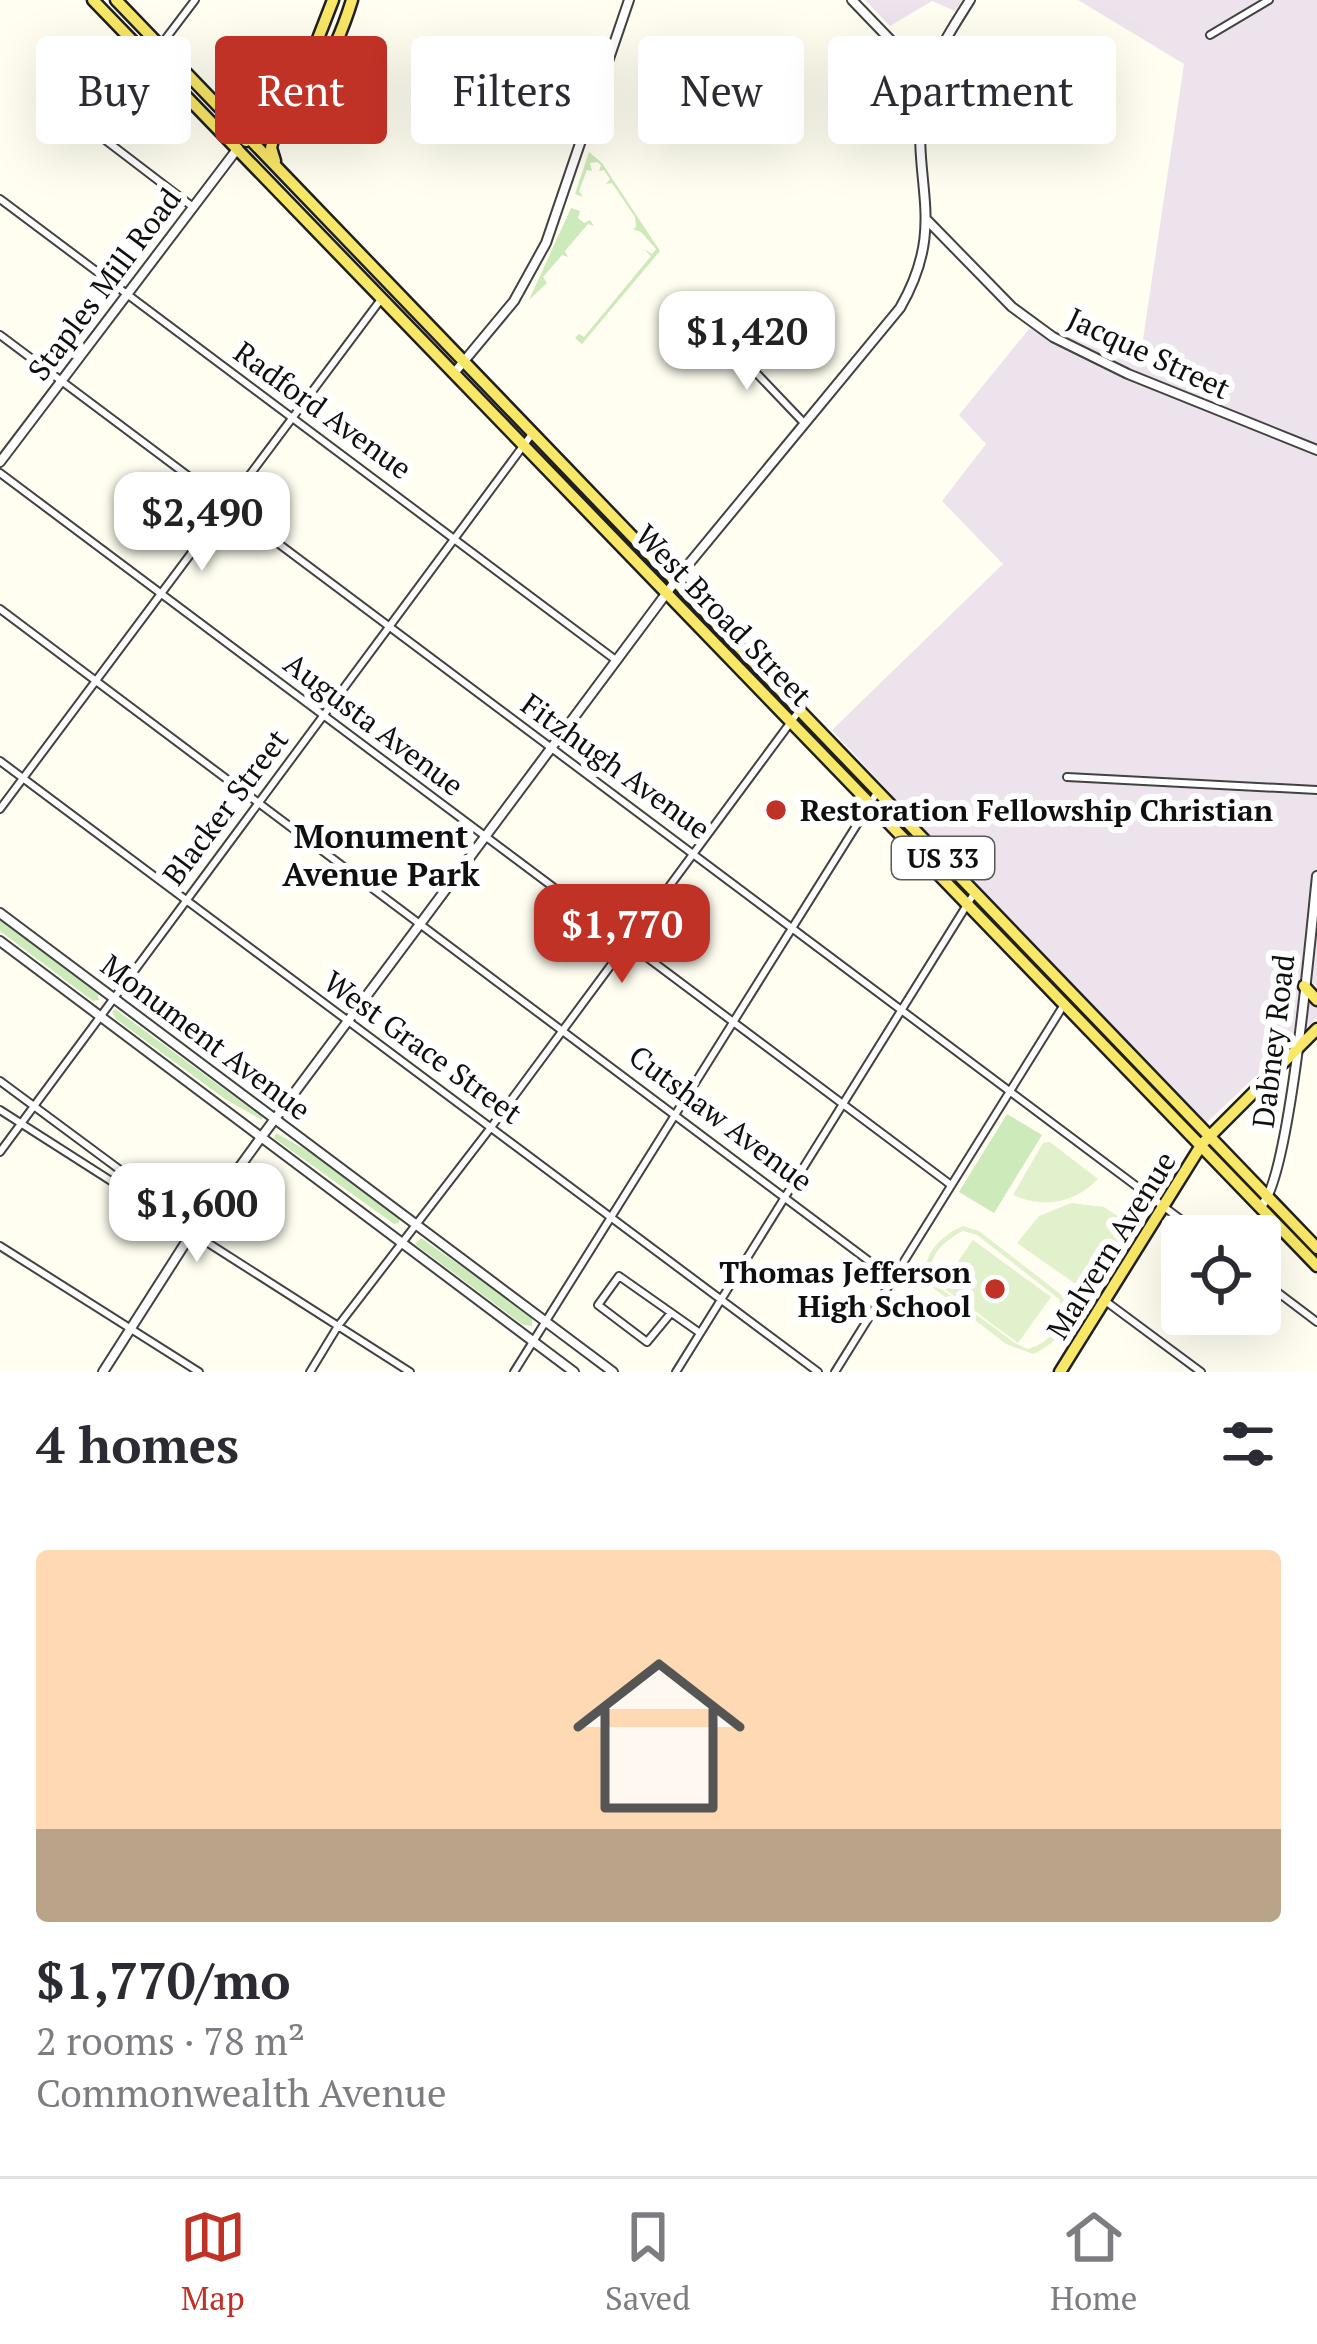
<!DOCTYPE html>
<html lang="en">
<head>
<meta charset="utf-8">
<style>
	:root { --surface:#fff; --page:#f7f7f7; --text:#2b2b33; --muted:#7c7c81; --line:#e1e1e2; --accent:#c03126 }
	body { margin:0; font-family:"PT Serif",serif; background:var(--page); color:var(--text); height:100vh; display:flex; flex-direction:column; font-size:45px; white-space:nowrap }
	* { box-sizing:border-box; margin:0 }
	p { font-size:39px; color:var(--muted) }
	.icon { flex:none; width:66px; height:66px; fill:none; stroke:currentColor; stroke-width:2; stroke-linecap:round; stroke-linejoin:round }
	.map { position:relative; height:1372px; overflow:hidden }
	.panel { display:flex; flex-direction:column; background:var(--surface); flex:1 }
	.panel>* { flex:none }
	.banner { position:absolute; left:36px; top:36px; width:1245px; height:108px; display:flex; gap:24px }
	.tools { position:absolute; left:1161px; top:1215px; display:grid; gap:24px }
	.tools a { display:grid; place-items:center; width:120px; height:120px; border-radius:12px; background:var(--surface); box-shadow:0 12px 48px #0002; font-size:60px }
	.price { position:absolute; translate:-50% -102px; padding:0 27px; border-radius:24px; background:#fff; color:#222; font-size:39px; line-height:78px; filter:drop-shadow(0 3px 6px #0008) }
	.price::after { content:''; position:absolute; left:50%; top:72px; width:36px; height:27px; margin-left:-18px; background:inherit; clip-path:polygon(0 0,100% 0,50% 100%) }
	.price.on { background:var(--accent); color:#fff }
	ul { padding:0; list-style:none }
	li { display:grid; align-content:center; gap:24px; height:636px; padding:0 36px }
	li+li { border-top:3px solid var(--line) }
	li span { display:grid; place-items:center; height:372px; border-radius:12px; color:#555 }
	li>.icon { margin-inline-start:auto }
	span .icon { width:216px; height:216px; fill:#fffc; stroke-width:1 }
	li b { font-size:51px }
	h2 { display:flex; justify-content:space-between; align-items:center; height:144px; padding:0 36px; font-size:51px }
	.tag { padding:0 42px; border-radius:12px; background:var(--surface); box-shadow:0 12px 48px #0002; font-size:42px; line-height:108px }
	.tag.on { background:var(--accent); color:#fff }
	.dock { display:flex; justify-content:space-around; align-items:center; height:168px; border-top:3px solid var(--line); background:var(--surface); font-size:33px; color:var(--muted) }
	.dock a { display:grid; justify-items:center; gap:6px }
	.dock .on { color:var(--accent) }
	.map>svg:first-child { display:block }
	.industrial { fill:#ede3ed }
	.green { fill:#cdeaba }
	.pitch { fill:#e0f1cc; fill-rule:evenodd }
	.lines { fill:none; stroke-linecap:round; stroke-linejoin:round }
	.minor-casing { stroke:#424242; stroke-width:10 }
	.tertiary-casing { stroke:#424242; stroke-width:12 }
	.primary-casing { stroke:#202020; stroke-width:15 }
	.minor { stroke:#fff; stroke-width:6 }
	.tertiary { stroke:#fff; stroke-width:8 }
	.primary { stroke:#f9e767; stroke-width:10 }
	.poi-dot { fill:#c03126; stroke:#fff; stroke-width:4.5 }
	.labels { text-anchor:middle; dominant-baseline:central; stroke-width:12; stroke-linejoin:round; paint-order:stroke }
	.shield { fill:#fff; stroke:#575757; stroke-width:3 }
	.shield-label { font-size:27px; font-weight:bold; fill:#0f0f0f }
	.street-label { font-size:30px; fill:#0f0f0f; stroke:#fff }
	.poi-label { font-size:30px; font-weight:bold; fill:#0f0f0f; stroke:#fff; text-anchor:start }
	.neighbourhood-label { font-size:33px; font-weight:bold; fill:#0f0f0f; stroke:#fff }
</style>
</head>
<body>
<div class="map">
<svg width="1317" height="1372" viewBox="0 0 1317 1372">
	<rect width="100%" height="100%" fill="#fffef1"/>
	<!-- industrial -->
	<path class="industrial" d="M865,0H962L955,11L932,1L890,26Z
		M1078,0H1317V1018L1199,1130L832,730L1003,564L942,501L986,444L959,415L1029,329L1070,337L1139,366L1184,64Z"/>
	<!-- green -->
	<path class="green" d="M589,152L602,163L660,251L582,344L575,338L579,334L584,337L651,256L644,249L652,254L656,249L641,232L633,229L636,227L635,217L612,183L606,184L610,179L604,170L599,171L601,165L597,162L590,163L592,171L587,170L579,191L583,197L575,194Z
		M571,208L580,211L578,218L584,223L590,220L594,226L588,224L565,251L568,257L562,255L543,277L547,283L529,300Z
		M0,920L98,994L99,1000L93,1001L0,931Z
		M115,1009L262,1117V1120L225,1099L116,1019L112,1012Z
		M1007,1114L1042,1135L994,1213L959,1192Z
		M276,1133L320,1158L399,1218V1223L394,1224L274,1138Z
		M421,1238L532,1316V1326L523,1325L415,1244Z"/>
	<!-- pitch -->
	<path class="pitch" d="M1050,1142L1098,1179C1074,1203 1045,1209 1013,1195L1043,1143Z
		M1071,1203L1104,1207L1131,1225L1084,1286L1077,1285L1017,1243L1039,1216Z
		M963,1226L979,1231L1063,1296C1074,1322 1057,1344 1033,1354L1006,1344L927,1283C920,1256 940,1236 963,1226ZM963,1231L977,1235L1059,1299C1066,1322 1051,1343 1028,1349L1015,1343L933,1283C924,1259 943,1241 963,1231Z
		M973,1240L1051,1297L1018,1343L941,1286Z"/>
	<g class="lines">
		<!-- minor casing -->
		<g class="minor-casing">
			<path id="minor" d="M1210,35L1269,0
				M151,58L195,0
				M45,94L193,207
				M0,199L617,661
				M719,334L805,424
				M0,335L1203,1236
				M0,473L951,1185
				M0,609L893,1279
				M0,761L818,1372
				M1067,777L1317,790
				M0,809L382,298
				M0,1081L139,1184L181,1221
				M0,1110L410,1372
				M0,1152L532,434
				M0,1246L199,1372
				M1260,1279L1317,1322
				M1104,1300L1201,1372
				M671,1313L647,1342L598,1305L619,1276L700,1333
				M310,1372L338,1326L492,1126L799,711
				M514,1372L878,791
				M676,1372L975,892
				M835,1372L1065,1003"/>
		</g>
		<!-- tertiary casing -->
		<g class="tertiary-casing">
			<path id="tertiary" d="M852,0L904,54L929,73
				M905,54L924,53L940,42
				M928,221L1012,307L1053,337L1128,374L1317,450
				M455,372L514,301L546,243L629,0
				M0,462L238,148
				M0,913L613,1372
				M0,941L574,1372
				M1261,1206C1290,1180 1311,930 1317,876
				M103,1372L193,1231L257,1143L683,571L900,308C949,223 910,182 923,100C929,62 950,32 970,0"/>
		</g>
		<!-- primary casing -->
		<g class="primary-casing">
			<path id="primary" d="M93,0L1317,1266
				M116,0L1317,1248
				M249,138H260C310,94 332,65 352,0
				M246,141L252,128L307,67L333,0
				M275,161L271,148L277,122
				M1304,986L1317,1000
				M1060,1372L1202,1144L1317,1029"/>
		</g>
		<!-- minor -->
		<use href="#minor" class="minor"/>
		<!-- tertiary -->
		<use href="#tertiary" class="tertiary"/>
		<!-- primary -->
		<use href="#primary" class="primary"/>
	</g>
	<!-- markers -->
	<g class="poi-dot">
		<circle cx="776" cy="810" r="12"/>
		<circle cx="995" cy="1289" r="12"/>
	</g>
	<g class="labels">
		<!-- shield labels -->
		<rect class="shield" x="892" y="837" width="102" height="42" rx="9"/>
		<g class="shield-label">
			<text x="943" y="858">US 33</text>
		</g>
		<!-- street labels -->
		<g class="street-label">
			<text transform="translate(104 284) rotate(-53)">Staples Mill Road</text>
			<text transform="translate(1149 353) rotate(25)">Jacque Street</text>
			<text transform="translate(323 410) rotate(36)">Radford Avenue</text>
			<text transform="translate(724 615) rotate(46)">West Broad Street</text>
			<text transform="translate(374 724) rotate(37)">Augusta Avenue</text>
			<text transform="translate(616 766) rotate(36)">Fitzhugh Avenue</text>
			<text transform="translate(225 807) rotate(-53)">Blacker Street</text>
			<text transform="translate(206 1037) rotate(37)">Monument Avenue</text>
			<text transform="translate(1273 1041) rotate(-83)">Dabney Road</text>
			<text transform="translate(423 1047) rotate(36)">West Grace Street</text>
			<text transform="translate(721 1118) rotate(37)">Cutshaw Avenue</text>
			<text transform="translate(1111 1245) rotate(-58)">Malvern Avenue</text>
		</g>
		<!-- poi labels -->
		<g class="poi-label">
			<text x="800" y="810">Restoration Fellowship Christian</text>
			<text x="971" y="1272" text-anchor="end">Thomas Jefferson<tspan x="971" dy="34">High School</tspan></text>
		</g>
		<!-- neighbourhood labels -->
		<g class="neighbourhood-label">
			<text x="381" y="835">Monument<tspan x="381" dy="38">Avenue Park</tspan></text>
		</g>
	</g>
</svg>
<div class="tools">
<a><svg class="icon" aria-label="locate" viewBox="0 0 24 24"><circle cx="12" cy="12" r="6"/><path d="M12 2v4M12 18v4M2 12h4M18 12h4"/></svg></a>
</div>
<b class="price" style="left:747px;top:393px">$1,420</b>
<b class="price" style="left:202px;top:574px">$2,490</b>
<b class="price on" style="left:622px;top:986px">$1,770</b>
<b class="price" style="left:197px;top:1265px">$1,600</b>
<div class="banner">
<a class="tag">Buy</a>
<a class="tag on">Rent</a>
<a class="tag">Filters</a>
<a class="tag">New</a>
<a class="tag">Apartment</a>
</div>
</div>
<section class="panel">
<h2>4 homes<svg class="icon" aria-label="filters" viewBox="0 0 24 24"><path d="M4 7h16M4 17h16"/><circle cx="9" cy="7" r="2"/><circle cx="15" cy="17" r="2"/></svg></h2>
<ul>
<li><span style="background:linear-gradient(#ffd9b3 75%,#b9a48a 0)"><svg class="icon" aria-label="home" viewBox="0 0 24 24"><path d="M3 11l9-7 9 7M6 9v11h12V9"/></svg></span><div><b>$1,770/mo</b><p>2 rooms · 78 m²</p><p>Commonwealth Avenue</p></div></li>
</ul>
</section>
<nav class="dock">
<a class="on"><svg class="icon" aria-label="map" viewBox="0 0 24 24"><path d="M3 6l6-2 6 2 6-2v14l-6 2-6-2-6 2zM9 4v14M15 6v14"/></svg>Map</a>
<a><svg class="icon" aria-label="saved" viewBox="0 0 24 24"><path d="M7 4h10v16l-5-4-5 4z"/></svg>Saved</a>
<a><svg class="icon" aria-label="home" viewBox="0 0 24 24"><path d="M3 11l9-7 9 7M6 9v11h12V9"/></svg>Home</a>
</nav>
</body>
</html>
